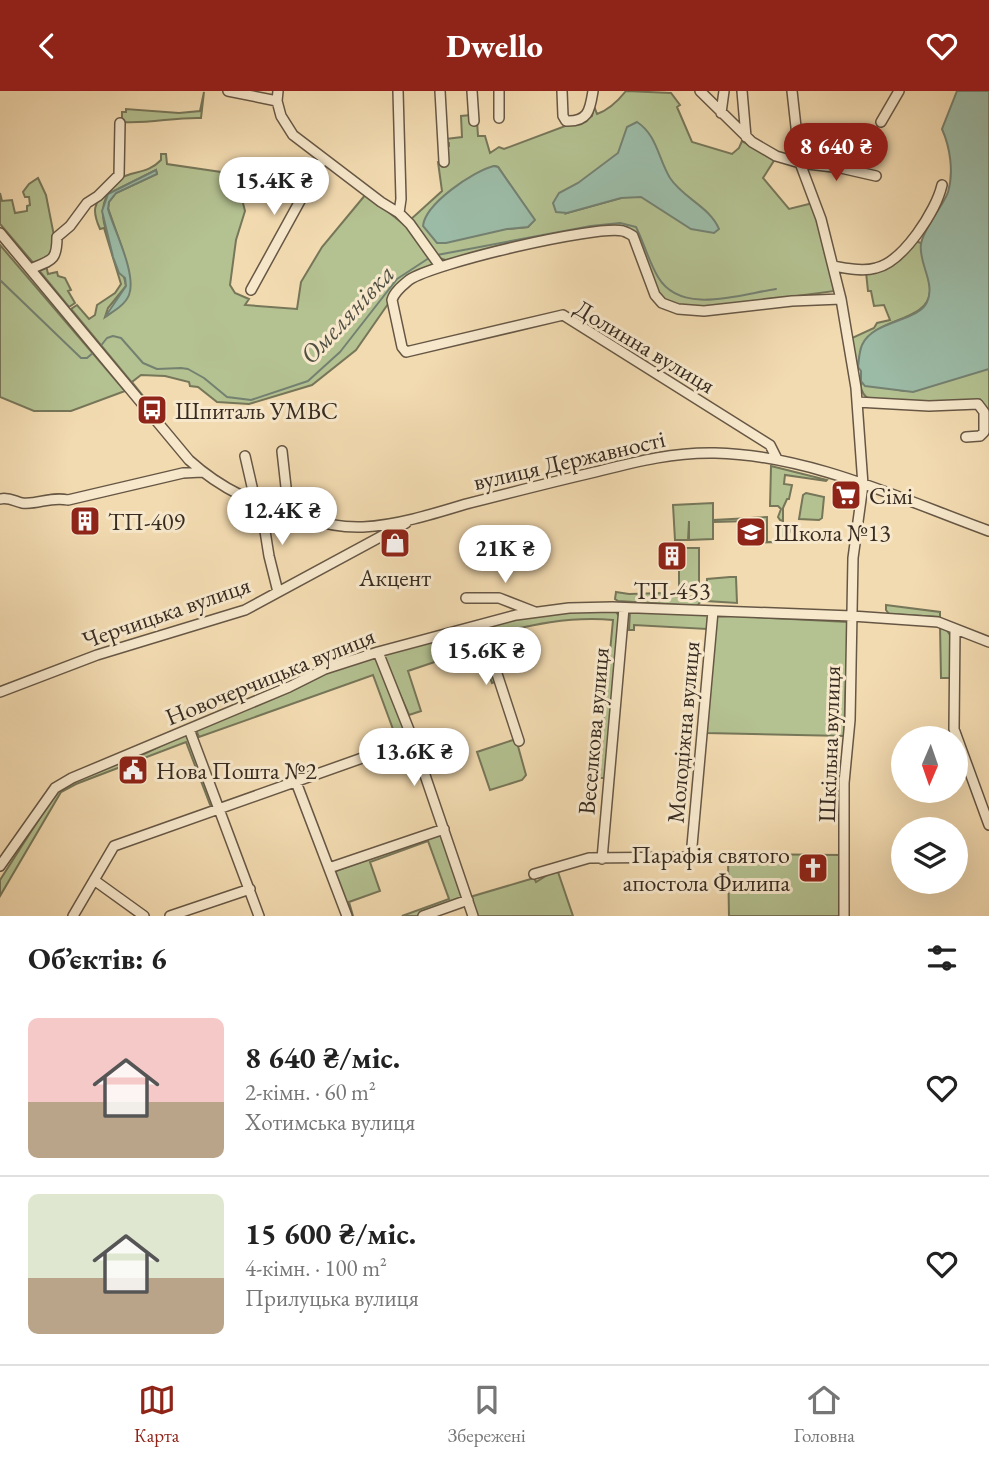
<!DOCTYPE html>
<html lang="uk">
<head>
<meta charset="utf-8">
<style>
	:root { --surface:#fff; --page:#f2f2f2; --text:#222; --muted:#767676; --line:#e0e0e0; --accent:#8f2418 }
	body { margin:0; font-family:"EB Garamond",serif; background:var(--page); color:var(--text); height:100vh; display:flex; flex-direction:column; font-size:26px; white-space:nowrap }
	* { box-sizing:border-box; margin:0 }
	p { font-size:23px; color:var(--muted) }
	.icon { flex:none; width:38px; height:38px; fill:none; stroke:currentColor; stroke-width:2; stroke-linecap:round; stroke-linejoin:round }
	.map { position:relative; height:825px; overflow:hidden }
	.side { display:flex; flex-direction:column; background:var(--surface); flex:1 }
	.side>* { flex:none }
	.needle { width:46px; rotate:182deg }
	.fabs { position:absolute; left:891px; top:635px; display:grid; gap:14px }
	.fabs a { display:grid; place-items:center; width:77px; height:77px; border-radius:50%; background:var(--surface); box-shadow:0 7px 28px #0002; font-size:35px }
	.price { position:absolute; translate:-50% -60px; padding:0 16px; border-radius:24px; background:#fff; color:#222; font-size:23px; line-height:46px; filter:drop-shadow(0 2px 4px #0008) }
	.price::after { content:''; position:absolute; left:50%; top:42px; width:21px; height:16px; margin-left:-10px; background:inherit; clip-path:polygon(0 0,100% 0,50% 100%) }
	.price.selected { background:var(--accent); color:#fff }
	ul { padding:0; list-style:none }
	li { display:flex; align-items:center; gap:21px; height:175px; padding:0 28px }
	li+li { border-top:2px solid var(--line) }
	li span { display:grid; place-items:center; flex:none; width:196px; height:140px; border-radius:10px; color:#555 }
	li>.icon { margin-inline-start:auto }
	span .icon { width:84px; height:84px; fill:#fffc; stroke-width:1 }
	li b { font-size:30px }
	h2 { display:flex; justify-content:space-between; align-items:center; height:84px; padding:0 28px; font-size:30px }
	header { display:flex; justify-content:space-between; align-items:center; height:91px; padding:0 28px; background:var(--accent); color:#fff; font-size:32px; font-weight:800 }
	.tabs { display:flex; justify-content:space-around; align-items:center; height:98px; border-top:2px solid var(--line); background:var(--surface); font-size:19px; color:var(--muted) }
	.tabs a { display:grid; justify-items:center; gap:4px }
	.tabs .selected { color:var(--accent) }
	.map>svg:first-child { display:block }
	.green { fill:#b4c191; stroke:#767659; stroke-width:2; fill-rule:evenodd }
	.water { fill:#9cbba7; stroke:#748171; stroke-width:2 }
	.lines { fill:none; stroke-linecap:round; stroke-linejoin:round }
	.stream { stroke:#748171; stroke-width:2 }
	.minor-casing { stroke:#665745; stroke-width:12 }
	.minor { stroke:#f7e8cc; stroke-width:9 }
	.labels { text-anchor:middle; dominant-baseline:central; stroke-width:6; stroke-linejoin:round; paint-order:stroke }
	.street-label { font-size:24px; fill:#372b21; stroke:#f7e8cc }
	.poi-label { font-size:24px; fill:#372b21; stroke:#f7e8cc; text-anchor:start }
	.water-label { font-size:26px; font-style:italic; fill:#504f42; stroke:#f7e8cc }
</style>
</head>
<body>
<header><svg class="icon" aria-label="back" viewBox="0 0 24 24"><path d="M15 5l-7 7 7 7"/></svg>Dwello<svg class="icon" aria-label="heart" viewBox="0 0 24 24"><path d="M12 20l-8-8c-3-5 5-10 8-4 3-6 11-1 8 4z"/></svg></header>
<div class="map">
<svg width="989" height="825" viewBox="0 0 989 825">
	<rect width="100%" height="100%" fill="#f3dbb1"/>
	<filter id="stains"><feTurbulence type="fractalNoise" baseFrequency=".00286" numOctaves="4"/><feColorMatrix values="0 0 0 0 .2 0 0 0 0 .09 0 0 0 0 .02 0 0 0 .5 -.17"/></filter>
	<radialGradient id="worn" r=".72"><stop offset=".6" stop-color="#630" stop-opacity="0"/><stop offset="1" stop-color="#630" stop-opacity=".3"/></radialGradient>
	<!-- green -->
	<path class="green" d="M626,0L671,2L680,14L677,16L692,51L732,63L739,57L742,50L775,68L763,87L789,118L813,112L835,200L704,217L678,215L663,209L658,203L624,137L449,170L439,167L410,129L442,100L438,71L446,70L445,55H449V52L446,51L445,48L462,46L461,25L471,24L477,30L478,45H485L490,62L499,56L504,58L592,25L594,15L597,23C609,19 618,10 626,0ZM494,75L498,76L534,129L528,136L507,138L439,110L478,82ZM587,102L621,107L567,122Z
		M204,1L201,27C175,26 149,33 122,31V21H126V18L179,22L200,20Z
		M161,63H166L167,73L221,81L226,85L223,89L242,108L245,120L236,149L230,194L235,202L249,208L245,214L297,218L301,191L322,156L366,103L407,136L433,169L432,175L388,208V213L356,259L312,294L249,313L217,311L198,296L190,295L189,291L165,285L141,284L132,291L152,316L71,218L77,214L89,228L95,224L97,214L115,202L121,193L104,137L100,138C92,120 93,113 107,98C111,95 115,89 120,87C134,80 149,82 161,69ZM156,79L157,83L116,102L109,111L108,117L122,157L130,188L113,220L105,226L108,217L126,195C122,165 91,131 108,103Z
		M38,87L46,104L57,160L35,174L0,133V102L2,110L12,109L15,122L27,120V115L30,114L29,106H25L23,101L29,93Z
		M915,150L921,152C922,167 931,187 930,201C928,229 881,227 866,249C861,257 859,266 858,276L856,275L852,247L874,237L877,232L890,229L884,214L874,215L871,200H868L866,181Z
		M0,154L125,300L71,320H34L0,306Z
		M46,174L48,183L57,181L58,185L65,187L71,199L68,200L75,212L69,216L37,177Z
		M989,254V341L986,340L985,318L870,308C863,306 861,299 860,292L904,300Z
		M771,375L827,389L826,390L785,384L784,393L792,394L789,408H787L783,417V430L780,429L778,426L781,418L778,415H770Z
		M806,402L824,406L822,427L819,429L799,428L803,404Z
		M713,412V448L689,449V430L688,449H675L673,414Z
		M767,426V451H779L780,434L790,436V441L780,451L749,452L747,447L751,446L750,430L714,431V429Z
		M679,457H699V496H679Z
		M730,486H736L737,512L706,510L707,488Z
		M616,501L629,503L664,502L665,505L702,506V509L697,515L618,510L615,508Z
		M886,514L940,521V526L889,523L886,519Z
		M569,520L616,521L619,525L605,687H598L613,529C569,525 531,534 489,544L486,536L516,528Z
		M630,520L708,523L707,538L634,534V539H629Z
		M716,524L848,531L844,645L706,642Z
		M940,535H944L950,544L951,587H941Z
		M479,537L495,591L492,592L479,556L408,580L421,620L409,624L383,564Z
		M375,566L408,645L397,649L373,584L199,646L196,639L291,600L327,582Z
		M187,642L215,714L211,716L186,651L76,693L61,701L0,805V789L57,700L74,689L142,664Z
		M516,648L526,684L522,689L490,699L477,661Z
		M442,742L465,807L417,825H402L449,808L428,750L370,771L380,800L349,811L353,825H350L333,781Z
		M731,763L840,764L841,825H729L728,769Z
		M557,778L573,825H477L470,806L534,787L536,791Z"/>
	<!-- water -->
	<path class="water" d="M957,0H989V278L913,301L865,295L861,290V280L858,276C859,269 859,261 862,254C873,229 918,231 927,211C936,192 918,172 921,153C922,145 928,136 932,129C937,120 945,110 948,101C954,81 950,56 942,38Z
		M637,31C657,44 658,67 670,87C683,107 710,116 719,138L714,142L691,138L641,106L621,107L567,122L556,121L553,112L559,102L578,92L618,62L627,36Z
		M494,75L498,76L535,129L528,136L507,138L446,152H437L423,135C425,113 473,80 494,75Z
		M156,79L157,83L116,102L109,111L108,118C114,139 137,183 129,204C125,214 114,220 105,226L126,195L125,187L119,182L113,166L102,120L108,103Z"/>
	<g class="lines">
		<!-- stream -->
		<path class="stream" d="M437,164L591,135L620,132L636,136C644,152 649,171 658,186C681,225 741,203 776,198
			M0,189L81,267H87L94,261
			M99,257L107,247L113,245L121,247L143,272L157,278L181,277L188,278L204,287L227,306L251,309L308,290L340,261L397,188L429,167"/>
		<!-- minor casing -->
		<g class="minor-casing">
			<path id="minor" d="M228,0L277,10
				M278,0L277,10L281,25L293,44L381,111L399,122L410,133L440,175
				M398,0L401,108L399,122
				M440,0L444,71
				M472,0L474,30
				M499,0V27
				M562,0L563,25L566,30C589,31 590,18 593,0
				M700,0L752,51L776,65L800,72L841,77L876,85
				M742,0L746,46
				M792,0L800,72L821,128L841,208L856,297L863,394L853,467L850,629L844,692V825
				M721,22L724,0
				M881,31L899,0
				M833,38L837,77
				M0,142L189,369C222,399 257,414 300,426C320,432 342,437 363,436C398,434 433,423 466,413C509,402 552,391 595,381C635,371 673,361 715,362C810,364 901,408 989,440
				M833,175C846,177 862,181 876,177C903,171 936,120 942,94
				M30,178C52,169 57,170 57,146L70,135L87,112L98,105L119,84L120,32
				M251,199L323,68
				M857,311L929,315L978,313L984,321V341L980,345L966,346
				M282,360L289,423
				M245,365L256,413
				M777,368L770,354L563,224L406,261L402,256L392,209C394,201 403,194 409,189C434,172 595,134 623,140C624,140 632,144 633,145L655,204L662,212L678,218L704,220L792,210L841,208
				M0,408C9,406 14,410 22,412C38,414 50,405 68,409L183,382L202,381
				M261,415L269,465L278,501
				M466,507H499L535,521
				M481,534L519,650
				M955,538L954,638L989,734
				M378,561L413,649L473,825
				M0,601L97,564L245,519L406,432
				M189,638L259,825
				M296,691L347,825
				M602,768L624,517
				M0,775L55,697L72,687L289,596L325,578L378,561L516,524L569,517L612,516L852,525L938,531L989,551
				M329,777L444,738
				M534,783L589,767L691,766L713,520
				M94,789L144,825
				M73,825L114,755L413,649
				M170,825L250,798
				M423,825L468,809"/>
		</g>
		<!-- minor -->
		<use href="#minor" class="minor"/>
	</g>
	<!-- icons -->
	<defs>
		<g id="bus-square" transform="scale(1.575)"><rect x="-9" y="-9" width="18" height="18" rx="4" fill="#8f2418" stroke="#f7e8cc"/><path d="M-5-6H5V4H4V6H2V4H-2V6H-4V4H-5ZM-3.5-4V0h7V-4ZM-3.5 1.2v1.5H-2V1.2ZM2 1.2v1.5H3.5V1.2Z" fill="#fff"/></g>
		<g id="supermarket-square" transform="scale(1.575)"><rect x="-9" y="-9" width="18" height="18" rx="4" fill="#8f2418" stroke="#f7e8cc"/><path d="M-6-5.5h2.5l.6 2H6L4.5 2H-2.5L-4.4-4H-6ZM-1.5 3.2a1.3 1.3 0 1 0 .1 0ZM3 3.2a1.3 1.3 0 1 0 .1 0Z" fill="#fff"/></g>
		<g id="building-square" transform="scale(1.575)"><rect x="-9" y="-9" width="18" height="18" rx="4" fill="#8f2418" stroke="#f7e8cc"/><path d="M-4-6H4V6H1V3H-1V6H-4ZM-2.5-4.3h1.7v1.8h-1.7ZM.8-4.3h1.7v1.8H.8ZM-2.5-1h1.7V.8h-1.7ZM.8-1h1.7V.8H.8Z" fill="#fff"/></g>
		<g id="school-square" transform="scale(1.575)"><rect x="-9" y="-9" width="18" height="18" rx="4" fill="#8f2418" stroke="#f7e8cc"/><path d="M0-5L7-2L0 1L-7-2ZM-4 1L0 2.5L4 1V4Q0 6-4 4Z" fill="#fff"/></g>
		<g id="shop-square" transform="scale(1.575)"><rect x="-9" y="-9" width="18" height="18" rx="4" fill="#8f2418" stroke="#f7e8cc"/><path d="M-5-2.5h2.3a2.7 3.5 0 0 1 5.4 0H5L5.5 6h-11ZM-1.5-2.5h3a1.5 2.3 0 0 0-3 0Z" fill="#fff"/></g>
		<g id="civic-square" transform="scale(1.575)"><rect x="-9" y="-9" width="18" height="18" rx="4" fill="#8f2418" stroke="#f7e8cc"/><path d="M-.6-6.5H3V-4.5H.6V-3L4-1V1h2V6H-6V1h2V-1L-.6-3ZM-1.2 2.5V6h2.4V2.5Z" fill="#fff"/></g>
		<g id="church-square" transform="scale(1.575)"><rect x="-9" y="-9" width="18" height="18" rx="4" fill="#8f2418" stroke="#f7e8cc"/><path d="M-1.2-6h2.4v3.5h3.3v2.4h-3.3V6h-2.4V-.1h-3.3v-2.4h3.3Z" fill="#fff"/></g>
	</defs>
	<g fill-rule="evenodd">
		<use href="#bus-square" x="152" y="319"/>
		<use href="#supermarket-square" x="846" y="404"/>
		<use href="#building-square" x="85" y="430"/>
		<use href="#school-square" x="751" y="441"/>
		<use href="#shop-square" x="395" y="452"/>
		<use href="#building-square" x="672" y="465"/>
		<use href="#civic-square" x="133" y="679"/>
		<use href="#church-square" x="813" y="777"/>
	</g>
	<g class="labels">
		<!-- street labels -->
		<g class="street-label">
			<text transform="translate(645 255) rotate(31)">Долинна вулиця</text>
			<text transform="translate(569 369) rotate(-13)">вулиця Державності</text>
			<text transform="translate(166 521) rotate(-19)">Черчицька вулиця</text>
			<text transform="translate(270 585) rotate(-22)">Новочерчицька вулиця</text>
			<text transform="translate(593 640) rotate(-85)">Веселкова вулиця</text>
			<text transform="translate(683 641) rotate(-85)">Молодіжна вулиця</text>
			<text transform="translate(829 653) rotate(-88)">Шкільна вулиця</text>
		</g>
		<!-- poi labels -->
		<g class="poi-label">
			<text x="175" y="319">Шпиталь УМВС</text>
			<text x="869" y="404">Сімі</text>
			<text x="108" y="430">ТП-409</text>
			<text x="774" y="441">Школа №13</text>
			<text x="395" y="486" text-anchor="middle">Акцент</text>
			<text x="672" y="499" text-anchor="middle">ТП-453</text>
			<text x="156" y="679">Нова Пошта №2</text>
			<text x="790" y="763" text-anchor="end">Парафія святого<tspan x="790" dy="28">апостола Филипа</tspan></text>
		</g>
		<!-- water labels -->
		<g class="water-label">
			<text transform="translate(347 223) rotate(-47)">Омелянівка</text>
		</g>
	</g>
	<rect width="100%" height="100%" filter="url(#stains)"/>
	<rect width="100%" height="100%" fill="url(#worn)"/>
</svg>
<div class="fabs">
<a><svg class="needle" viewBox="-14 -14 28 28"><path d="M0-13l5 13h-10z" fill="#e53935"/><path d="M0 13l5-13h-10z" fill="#767676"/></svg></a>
<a><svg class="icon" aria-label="layers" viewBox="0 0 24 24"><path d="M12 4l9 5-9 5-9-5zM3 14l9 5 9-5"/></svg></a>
</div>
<b class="price selected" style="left:836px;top:92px">8 640 ₴</b>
<b class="price" style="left:274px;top:126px">15.4K ₴</b>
<b class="price" style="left:282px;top:456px">12.4K ₴</b>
<b class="price" style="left:505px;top:494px">21K ₴</b>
<b class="price" style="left:486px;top:596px">15.6K ₴</b>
<b class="price" style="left:414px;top:697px">13.6K ₴</b>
</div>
<section class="side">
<h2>Об’єктів: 6<svg class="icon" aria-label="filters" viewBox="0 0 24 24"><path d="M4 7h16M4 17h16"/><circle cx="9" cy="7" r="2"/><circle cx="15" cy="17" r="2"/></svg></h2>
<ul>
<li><span style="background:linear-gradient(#f6c9c9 60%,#b9a48a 0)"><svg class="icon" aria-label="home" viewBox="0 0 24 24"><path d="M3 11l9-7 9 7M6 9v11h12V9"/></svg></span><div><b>8 640 ₴/міс.</b><p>2-кімн. · 60 m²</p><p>Хотимська вулиця</p></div><svg class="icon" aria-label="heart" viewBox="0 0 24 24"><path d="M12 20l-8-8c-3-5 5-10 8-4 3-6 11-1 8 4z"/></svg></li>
<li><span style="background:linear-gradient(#dfe7d0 60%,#b9a48a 0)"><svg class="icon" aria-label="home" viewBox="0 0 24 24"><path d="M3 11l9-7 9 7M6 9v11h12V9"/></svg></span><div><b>15 600 ₴/міс.</b><p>4-кімн. · 100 m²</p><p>Прилуцька вулиця</p></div><svg class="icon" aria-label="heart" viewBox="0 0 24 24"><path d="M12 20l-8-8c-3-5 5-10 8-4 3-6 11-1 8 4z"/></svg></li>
</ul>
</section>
<nav class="tabs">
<a class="selected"><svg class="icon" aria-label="map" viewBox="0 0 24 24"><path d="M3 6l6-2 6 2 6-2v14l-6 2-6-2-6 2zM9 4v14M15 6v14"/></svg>Карта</a>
<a><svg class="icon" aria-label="saved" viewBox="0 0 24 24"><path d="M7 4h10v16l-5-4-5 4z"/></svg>Збережені</a>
<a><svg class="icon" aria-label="home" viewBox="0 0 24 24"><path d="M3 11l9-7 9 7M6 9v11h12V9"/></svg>Головна</a>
</nav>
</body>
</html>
